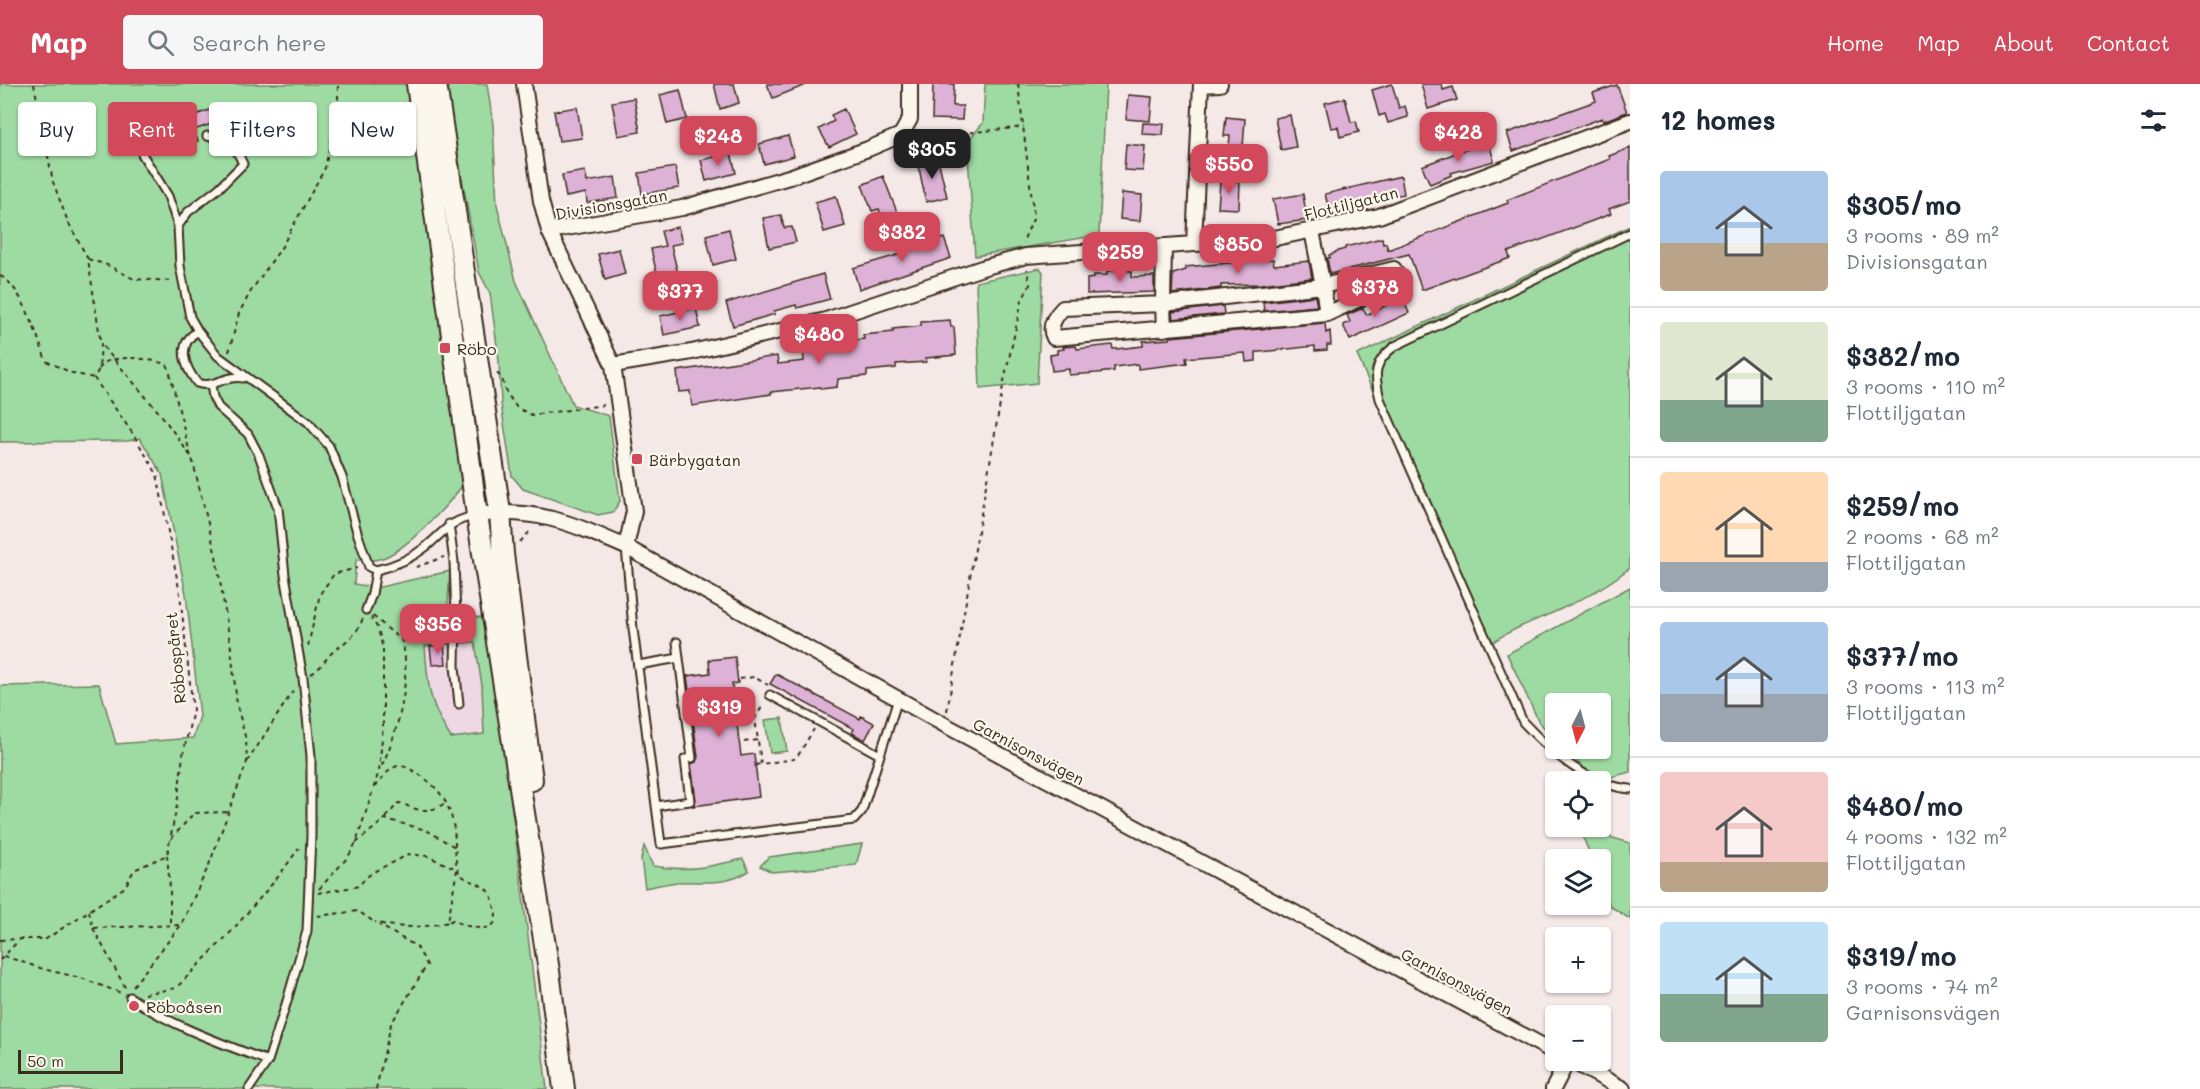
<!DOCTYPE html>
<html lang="en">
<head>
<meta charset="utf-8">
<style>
	:root { --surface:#fff; --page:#f6f6f7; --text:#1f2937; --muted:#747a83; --line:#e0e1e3; --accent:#d1495b }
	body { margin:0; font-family:Mali,sans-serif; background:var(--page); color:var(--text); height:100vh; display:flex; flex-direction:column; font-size:22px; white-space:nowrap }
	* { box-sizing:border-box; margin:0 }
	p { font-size:20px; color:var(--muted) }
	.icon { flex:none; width:33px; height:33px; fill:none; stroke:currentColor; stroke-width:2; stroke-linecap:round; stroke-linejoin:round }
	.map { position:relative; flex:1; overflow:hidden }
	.panel { display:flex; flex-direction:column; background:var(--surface); width:570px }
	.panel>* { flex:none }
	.guide { position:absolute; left:18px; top:18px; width:570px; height:54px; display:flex; gap:12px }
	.needle { width:39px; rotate:186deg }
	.buttons { position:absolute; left:1545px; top:609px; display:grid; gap:12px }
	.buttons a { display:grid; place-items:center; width:66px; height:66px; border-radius:6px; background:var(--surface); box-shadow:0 2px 4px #0004; font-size:30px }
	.scale { position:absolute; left:18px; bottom:15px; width:105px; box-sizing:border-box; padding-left:6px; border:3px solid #3b2a1e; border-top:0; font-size:16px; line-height:21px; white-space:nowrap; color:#3b2a1e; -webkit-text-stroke:4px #fbf7ec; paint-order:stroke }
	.price { position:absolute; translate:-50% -51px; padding:0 14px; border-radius:12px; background:var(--accent); color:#fff; font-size:20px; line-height:39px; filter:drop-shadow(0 2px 3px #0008) }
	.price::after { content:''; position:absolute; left:50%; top:36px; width:18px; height:14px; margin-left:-9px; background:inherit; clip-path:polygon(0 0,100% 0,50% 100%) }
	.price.selected { background:#222; color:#fff }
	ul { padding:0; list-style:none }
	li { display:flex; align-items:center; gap:18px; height:150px; padding:0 30px }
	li+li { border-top:2px solid var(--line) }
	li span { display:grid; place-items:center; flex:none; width:168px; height:120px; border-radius:6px; color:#555 }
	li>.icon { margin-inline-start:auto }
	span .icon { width:72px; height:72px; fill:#fffc; stroke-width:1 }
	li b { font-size:26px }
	h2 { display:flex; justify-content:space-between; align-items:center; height:72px; padding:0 30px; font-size:26px }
	.chip { padding:0 21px; border-radius:6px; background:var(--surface); box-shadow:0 2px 4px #0004; font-size:21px; line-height:54px }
	.chip.selected { background:var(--accent); color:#fff }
	header { display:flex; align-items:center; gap:36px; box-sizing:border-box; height:84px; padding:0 30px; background:var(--accent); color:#fff }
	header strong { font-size:28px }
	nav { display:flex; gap:33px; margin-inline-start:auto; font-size:21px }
	.search { width:420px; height:54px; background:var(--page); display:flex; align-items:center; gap:15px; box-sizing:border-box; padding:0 21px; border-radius:6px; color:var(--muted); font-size:22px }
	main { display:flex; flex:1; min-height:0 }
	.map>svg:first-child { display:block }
	.built { fill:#eed8e3 }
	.green { fill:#9edba2; stroke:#6c8260; stroke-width:1.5; fill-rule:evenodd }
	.building { fill:#deb2d6; stroke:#3b2a1e; stroke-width:1.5 }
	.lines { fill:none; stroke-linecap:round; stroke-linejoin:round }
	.service-casing { stroke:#3b2a1e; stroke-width:11 }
	.minor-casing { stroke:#3b2a1e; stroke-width:18 }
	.secondary-casing { stroke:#3b2a1e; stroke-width:24 }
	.path { stroke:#3b2a1e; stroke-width:2; stroke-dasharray:4.5 4.5; stroke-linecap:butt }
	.service { stroke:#fbf7ec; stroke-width:7 }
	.minor { stroke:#fbf7ec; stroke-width:14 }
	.secondary { stroke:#fbf7ec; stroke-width:20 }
	.poi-dot { fill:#d1495b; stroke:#fbf7ec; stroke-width:2 }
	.labels { text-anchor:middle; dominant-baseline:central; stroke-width:4.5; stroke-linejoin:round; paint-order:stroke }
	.street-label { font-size:16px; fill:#3b2a1e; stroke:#fbf7ec }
	.poi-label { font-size:16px; fill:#3b2a1e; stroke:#fbf7ec; text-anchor:start }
</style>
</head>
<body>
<header>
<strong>Map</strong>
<div class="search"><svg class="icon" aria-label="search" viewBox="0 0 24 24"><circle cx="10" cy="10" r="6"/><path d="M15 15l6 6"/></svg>Search here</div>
<nav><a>Home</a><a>Map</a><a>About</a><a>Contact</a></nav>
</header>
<main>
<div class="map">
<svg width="1630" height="1005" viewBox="0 0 1630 1005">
	<rect width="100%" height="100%" fill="#f5e9e8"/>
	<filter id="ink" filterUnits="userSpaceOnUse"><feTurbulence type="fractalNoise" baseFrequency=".0167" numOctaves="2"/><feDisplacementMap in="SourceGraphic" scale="12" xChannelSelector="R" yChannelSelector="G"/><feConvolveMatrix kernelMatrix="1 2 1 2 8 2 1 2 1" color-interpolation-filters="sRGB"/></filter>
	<g filter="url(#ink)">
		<!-- built -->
		<path class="built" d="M475,558L482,602L484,650L451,654L439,635L429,608L425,561Z"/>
		<!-- green -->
		<path class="green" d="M0,0H411L434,161L462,402C447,422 403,470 379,475C372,477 363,476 356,476L354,500L376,504L450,487L447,534L484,533L506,676L547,1005H0V602L99,600L116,660L193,654L200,632L186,510L162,390L140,354L128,357L0,358ZM475,558L482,602L484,650L451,654C428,618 428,602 425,562Z
			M445,0H487L493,40L497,121L516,197L573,321L609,332L620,417L613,428L598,431L523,405L512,392L501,320L499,277L490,209L479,188Z
			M985,0H1106L1099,151L975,172L967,58L983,39Z
			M1630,142V484C1609,500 1586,514 1561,525C1535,537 1507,546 1485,564L1357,271Z
			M1040,184L1043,188L1037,299L980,305L976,198Z
			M1630,503V688L1597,697L1565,665L1600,664V620H1556L1555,655L1539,638L1507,570Z
			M782,634L787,667L770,669L765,636Z
			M1579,744L1630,759V835L1610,822L1601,797L1600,776L1592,775Z
			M862,760L856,781L772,788L760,782L769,773Z
			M644,762L653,782C688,788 709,783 743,775L749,787C726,802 704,797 678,798C667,799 656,802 645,804L641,775Z"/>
		<!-- building -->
		<path class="building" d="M714,0H734L739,19L720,25Z
			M767,0H806V1L773,14Z
			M933,0H954L953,22H963L962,36L932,35Z
			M1392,0L1399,24L1405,22L1408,33L1388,39L1385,30L1379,32L1372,6Z
			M1421,0H1442L1443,6L1453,3L1457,16L1428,25Z
			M1617,1L1627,28L1603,37L1602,34L1513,67L1507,49L1596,17L1593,9Z
			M680,6L687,35L667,40L660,11Z
			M1128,11L1152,13L1150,37L1126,35Z
			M634,14L640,48L618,52L612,18Z
			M1345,14L1351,38L1356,37L1359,48L1340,53L1338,43L1331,44L1325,19Z
			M577,23L582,54L559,57L554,27Z
			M215,24L220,37L194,46L198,57L182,62L173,39Z
			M844,25L856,50L829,63L819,45L834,37L831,31Z
			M1290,31L1296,63L1281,66L1275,34Z
			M1226,33L1245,35L1243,63L1229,62L1230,52H1224Z
			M1143,39L1164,40L1163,51L1142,50Z
			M788,52L794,72L764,80L759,60Z
			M1489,59L1494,77L1451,89L1452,91L1430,100L1422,82L1461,67Z
			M1126,60L1145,62L1143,87L1124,86Z
			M1630,64V117L1609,125L1611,130L1508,168L1510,174L1422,206L1409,170L1330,190L1327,174H1330L1329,171L1335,169V168L1345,165V163L1382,154L1383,160L1386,159L1388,166L1508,119L1507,116L1610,75L1609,72Z
			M731,69L736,89L706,97L701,76Z
			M938,75L947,113L926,118L918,79Z
			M675,83L679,104L642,110L639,89Z
			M585,87L587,98L615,93L618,114L587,119L586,109L566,113L562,91Z
			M883,92L897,128L882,133L879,125L872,127L862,101Z
			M1401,92L1404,110L1354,120L1355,123L1330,130L1325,110Z
			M1220,97L1240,98L1239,125L1218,124Z
			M1122,109L1142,111L1140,137L1120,135Z
			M1303,110L1307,136L1278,140L1273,115Z
			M836,112L845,142L824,148L815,118Z
			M781,131L784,144L792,143L796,158L769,164L763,134Z
			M678,143L682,159L671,161L678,190L658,195L651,165L665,162L661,147Z
			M729,145L736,175L713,181L706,151Z
			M944,154L951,174L859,205L853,184L901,170L899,163L914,158L916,164Z
			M619,165L625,190L605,196L598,170Z
			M1273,175L1274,181L1309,177L1312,194L1261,200L1221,201V204L1172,210L1173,190L1186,186L1185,183Z
			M1119,186L1132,187V193L1154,192V208L1087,210V195L1094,194V191H1107V187Z
			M823,190L830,215L797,224L796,221L774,227L775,230L733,242L726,219Z
			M1400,209L1409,229L1350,256L1343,241L1350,238L1347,231L1363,224L1367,231L1391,219L1389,214Z
			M1315,212L1317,222L1264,227L1263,218Z
			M1223,222L1224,230L1173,235L1172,228Z
			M696,224L700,243L664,251L660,232Z
			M950,236L951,243H954L956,271L926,274V278L896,280V284L867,287V292L838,295L837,303L821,305L820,303L771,308V310L692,322L690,307L679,308L677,287L777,272L778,280L804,277L803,265L834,262V258L864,255L863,251L893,248V245L921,242V238Z
			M1325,239L1326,249L1330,247L1331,261H1327V266L1315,267V262L1260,268H1256V277L1246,278L1245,269L1186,274L1187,279L1138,285V280L1114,283V287L1097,289L1069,291V285L1052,287L1050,271L1057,270V266L1064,265L1063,263L1076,262L1077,265L1112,261L1113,265H1116L1143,262V257L1170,255V253Z
			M444,561L446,580L432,581L430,562Z
			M735,573L738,599L732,600L741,672L754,670L759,713L693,722L696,716L691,680L696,678L698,673L687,592L710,589L709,576Z
			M776,590L860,635L861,632L874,639L865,656L852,649L854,645L770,600Z"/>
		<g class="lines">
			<!-- service casing -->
			<g class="service-casing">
				<path id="service" d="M136,39L142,70L168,112L178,142L180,182L190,233L198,247L218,272L308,338L329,362L342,393L357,448L369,483L376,486C395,482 412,474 427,462C446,446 448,438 474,432
					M178,142L188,128L219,104L243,80C234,59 229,55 207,52
					M1630,149L1395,262C1373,278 1374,290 1380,315L1523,638C1551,668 1587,701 1630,705
					M198,247C176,260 184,282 197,299C214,305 226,290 243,294
					M211,301L213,313L218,323L248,350L259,371L278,424L285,491L303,594L311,672V752L307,847L287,917L268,977L249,1005
					M449,440L454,478L456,534L455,582L459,620
					M626,463L633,545L661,760L854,736L862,727L898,615
					M366,526L372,510L376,486
					M638,581L679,574L677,558
					M770,611L880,671
					M656,722L690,717L685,675L692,674L679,574
					M130,913C171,942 221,959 268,977"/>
			</g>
			<!-- minor casing -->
			<g class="minor-casing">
				<path id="minor" d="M524,0L541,117L549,147L613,281L634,427L626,463
					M1201,1L1220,0
					M549,147L682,124L789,93L868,65L901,51L910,35V0
					M1194,160L1201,0
					M1164,162L1163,220L1323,202L1327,230
					M1164,245L1163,220L1063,224C1054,233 1048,243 1054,254L1327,230L1398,197L1394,185L1323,202L1312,147
					M613,281L692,268L826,236L982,184L1026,172L1194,160L1256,158L1379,132L1630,37
					M477,431C536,423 573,440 626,463L945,641L1556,969
					M1570,976L1623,1005
					M1553,1005L1568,976"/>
			</g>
			<!-- secondary casing -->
			<g class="secondary-casing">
				<path id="secondary" d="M417,0L477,431L549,887L564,1005
					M436,0L500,428L503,470L532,696"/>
			</g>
			<!-- path -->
			<path class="path" d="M1018,0L1034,133L1024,155V159
				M916,54L1024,43
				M88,175L107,181L134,195L173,197
				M0,192C21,200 39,256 46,277L72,289L94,294
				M229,268L239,229L251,207L281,164L325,84L338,22V0
				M99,285C101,282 103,280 106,278C118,271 156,274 168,282L191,373
				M497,289L502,295L506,308L517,324L532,331L604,321
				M520,458L532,445
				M416,483L444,473
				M373,532L402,557C412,595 398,650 380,685
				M308,562L320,510L334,490L357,484
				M311,590C321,585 326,573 335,566C348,556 357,551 363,534
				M740,595L754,593L768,601
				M947,627L1004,297L1022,216L1030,201L1027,185
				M738,637L755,634
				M744,658L758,656
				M247,678L293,607
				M761,680L755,634L764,620
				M755,681L794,675L799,670L814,645
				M375,703C380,697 390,682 399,682C406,681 414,688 420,691C447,709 455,732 455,763
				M386,734L398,719C405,719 406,722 412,724C425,728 437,726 446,718
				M171,755L194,729L229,728
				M356,759L385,735L426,746L455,763C456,771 455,785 461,791C469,798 480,798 489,808C493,813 494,820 495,826C502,854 466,843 453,836L448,838
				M167,771L170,804V842
				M319,805L348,773L356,759L379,687L383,642V565L378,545L371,533
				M318,809L359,802C371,784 391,782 408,770L427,772L457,785L448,838C424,844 399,845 375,838
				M89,827L93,844L181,841L209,781L247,678L246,656L237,621L231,564L216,472L192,374L162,332L101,260
				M317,832L358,827L374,838
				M93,844L126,905
				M0,856L20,855
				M4,872L43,885L81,894L121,909
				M0,876L20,855H46L125,803L134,786L167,771L177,721L183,671L193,626L180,510L157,390L133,350L94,294L99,285L101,260L88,175L68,138L53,98L34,0
				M133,902L181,841
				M144,910L176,904L230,849L278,793L299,764
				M376,1005L391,940L427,881L417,863L379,841"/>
			<!-- service -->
			<use href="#service" class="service"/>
			<!-- minor -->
			<use href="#minor" class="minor"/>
			<!-- secondary -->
			<use href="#secondary" class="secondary"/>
		</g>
	</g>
	<!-- markers -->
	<g class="poi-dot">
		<rect x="439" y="258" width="12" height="12" rx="3"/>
		<rect x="631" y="369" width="12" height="12" rx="3"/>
		<circle cx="134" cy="922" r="6"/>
	</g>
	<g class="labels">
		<!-- street labels -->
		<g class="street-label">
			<text transform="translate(1351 119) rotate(-14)">Flottiljgatan</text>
			<text transform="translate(611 120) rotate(-10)">Divisionsgatan</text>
			<text transform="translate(175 574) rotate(-96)">Röbospåret</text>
			<text transform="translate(1029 667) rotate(28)">Garnisonsvägen</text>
			<text transform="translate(1457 897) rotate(28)">Garnisonsvägen</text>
		</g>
		<!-- poi labels -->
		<g class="poi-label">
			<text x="457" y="264">Röbo</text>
			<text x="649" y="375">Bärbygatan</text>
			<text x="146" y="922">Röboåsen</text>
		</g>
	</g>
</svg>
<div class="buttons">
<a><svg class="needle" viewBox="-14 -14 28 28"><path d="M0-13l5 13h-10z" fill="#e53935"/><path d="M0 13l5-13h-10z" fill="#747a83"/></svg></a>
<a><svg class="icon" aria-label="locate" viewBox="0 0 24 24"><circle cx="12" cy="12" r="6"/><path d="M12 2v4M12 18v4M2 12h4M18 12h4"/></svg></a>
<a><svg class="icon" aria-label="layers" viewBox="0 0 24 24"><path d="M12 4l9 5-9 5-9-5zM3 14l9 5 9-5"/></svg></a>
<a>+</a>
<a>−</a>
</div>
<div class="scale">50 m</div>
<b class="price" style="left:1458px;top:79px">$428</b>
<b class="price" style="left:718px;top:83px">$248</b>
<b class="price selected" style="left:932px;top:96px">$305</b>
<b class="price" style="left:1229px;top:111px">$550</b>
<b class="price" style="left:902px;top:179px">$382</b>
<b class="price" style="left:1238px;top:191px">$850</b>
<b class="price" style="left:1120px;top:199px">$259</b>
<b class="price" style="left:1375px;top:234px">$378</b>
<b class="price" style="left:680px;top:238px">$377</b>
<b class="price" style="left:819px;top:281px">$480</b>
<b class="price" style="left:438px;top:571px">$356</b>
<b class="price" style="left:719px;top:654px">$319</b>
<div class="guide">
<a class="chip">Buy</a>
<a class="chip selected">Rent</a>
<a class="chip">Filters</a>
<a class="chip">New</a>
</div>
</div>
<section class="panel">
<h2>12 homes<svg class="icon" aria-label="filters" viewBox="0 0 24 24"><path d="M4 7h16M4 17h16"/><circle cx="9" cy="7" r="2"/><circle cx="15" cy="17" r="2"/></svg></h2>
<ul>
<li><span style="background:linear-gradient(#a9c7e8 60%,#b9a48a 0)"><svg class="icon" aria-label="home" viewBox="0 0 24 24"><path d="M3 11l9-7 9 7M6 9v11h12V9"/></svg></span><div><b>$305/mo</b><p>3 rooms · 89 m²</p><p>Divisionsgatan</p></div></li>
<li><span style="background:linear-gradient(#dfe7d0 65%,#7fa58c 0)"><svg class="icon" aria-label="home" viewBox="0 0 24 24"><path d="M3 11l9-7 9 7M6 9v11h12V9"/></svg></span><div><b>$382/mo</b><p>3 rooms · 110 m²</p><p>Flottiljgatan</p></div></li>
<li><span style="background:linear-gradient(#ffd9b3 75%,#9aa5b1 0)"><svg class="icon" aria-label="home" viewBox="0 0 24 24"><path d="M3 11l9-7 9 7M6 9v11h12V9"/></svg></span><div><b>$259/mo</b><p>2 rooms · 68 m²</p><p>Flottiljgatan</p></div></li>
<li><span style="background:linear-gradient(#a9c7e8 60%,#9aa5b1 0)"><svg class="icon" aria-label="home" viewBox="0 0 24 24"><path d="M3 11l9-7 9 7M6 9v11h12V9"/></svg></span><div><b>$377/mo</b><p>3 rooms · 113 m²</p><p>Flottiljgatan</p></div></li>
<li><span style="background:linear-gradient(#f6c9c9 75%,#b9a48a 0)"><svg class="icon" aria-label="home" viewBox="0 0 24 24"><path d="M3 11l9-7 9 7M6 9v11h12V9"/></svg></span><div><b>$480/mo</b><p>4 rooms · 132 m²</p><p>Flottiljgatan</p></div></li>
<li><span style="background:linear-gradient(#bfe0f5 60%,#7fa58c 0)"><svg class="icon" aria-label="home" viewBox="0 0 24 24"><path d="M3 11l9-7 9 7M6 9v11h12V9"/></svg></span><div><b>$319/mo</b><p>3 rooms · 74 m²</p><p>Garnisonsvägen</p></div></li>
</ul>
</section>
</main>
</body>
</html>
